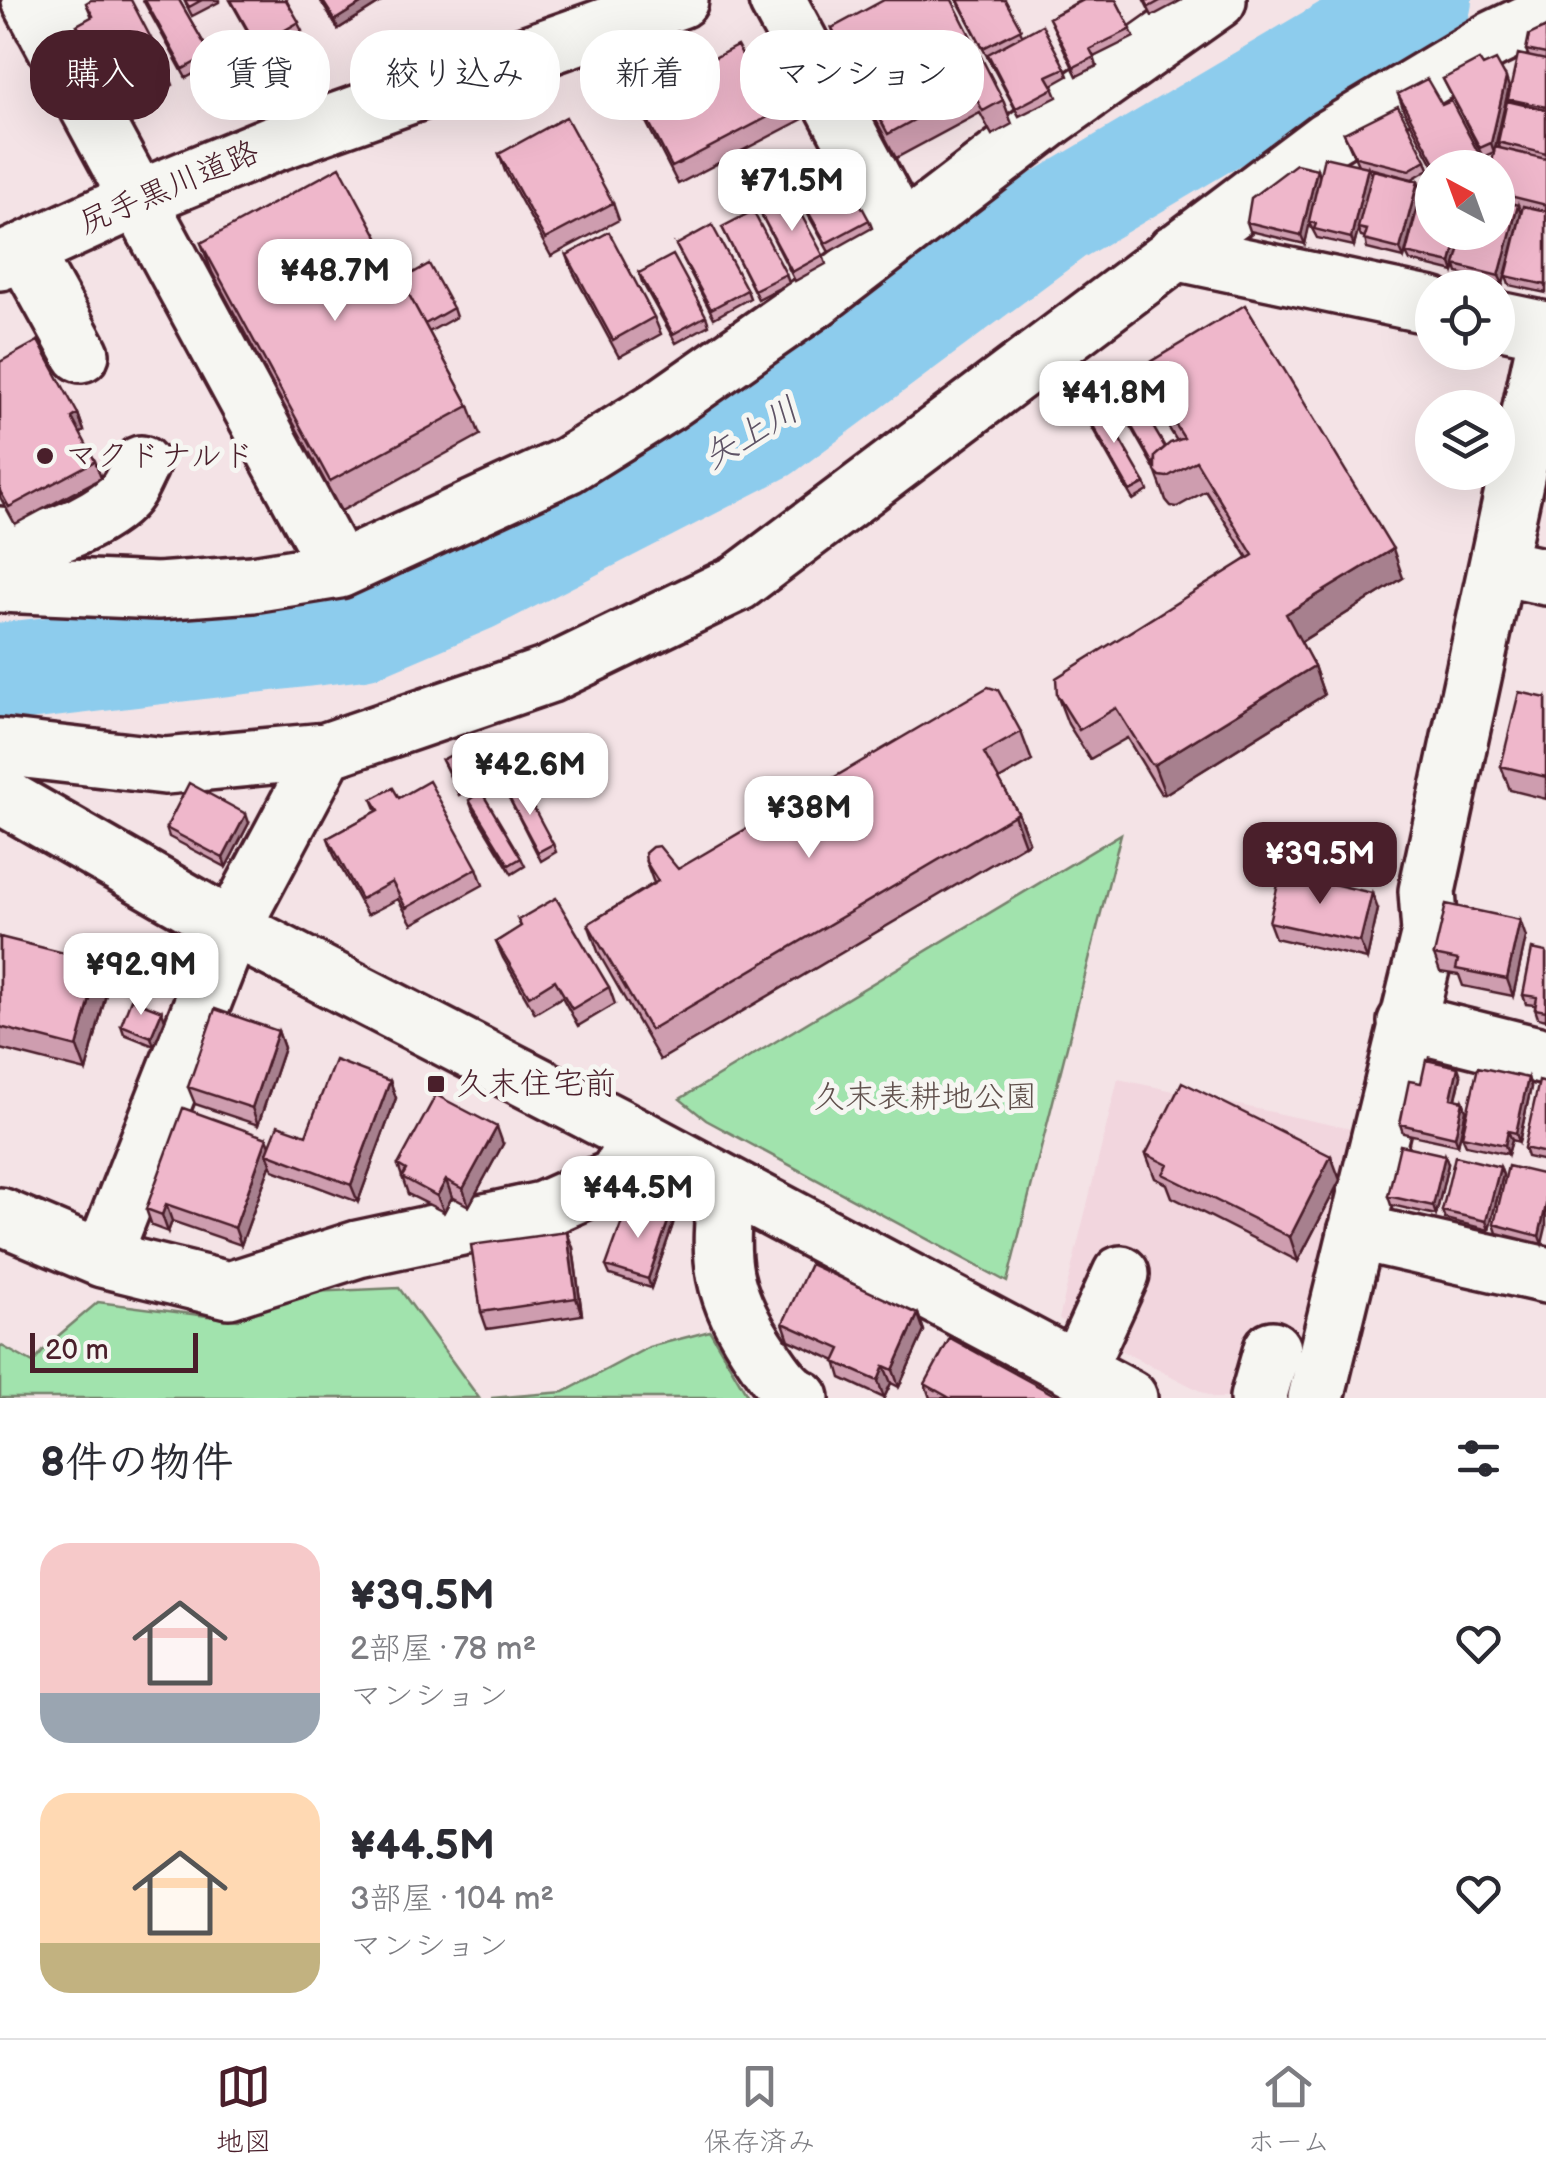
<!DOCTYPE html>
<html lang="ja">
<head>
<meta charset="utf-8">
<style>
	:root { --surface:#fff; --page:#f2f2f3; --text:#2b2b33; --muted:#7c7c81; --line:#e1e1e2; --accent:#4a1f2b }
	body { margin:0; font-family:"Balsamiq Sans","Klee One",sans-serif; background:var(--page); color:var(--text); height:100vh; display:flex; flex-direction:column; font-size:38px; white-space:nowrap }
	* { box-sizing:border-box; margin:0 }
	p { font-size:32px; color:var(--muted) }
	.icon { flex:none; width:55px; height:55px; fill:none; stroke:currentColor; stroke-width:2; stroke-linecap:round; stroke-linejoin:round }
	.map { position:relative; height:1398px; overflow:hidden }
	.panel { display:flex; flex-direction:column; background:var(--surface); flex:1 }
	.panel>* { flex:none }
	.top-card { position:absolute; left:30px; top:30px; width:1000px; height:90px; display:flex; gap:20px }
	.needle { width:65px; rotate:319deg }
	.buttons { position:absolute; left:1415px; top:150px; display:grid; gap:20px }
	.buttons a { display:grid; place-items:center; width:100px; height:100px; border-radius:50%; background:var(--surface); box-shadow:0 10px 40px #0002; font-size:50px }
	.scale { position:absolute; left:30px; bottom:25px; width:168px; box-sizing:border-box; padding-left:10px; border:5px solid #4a1f2b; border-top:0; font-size:28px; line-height:35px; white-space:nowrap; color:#4a1f2b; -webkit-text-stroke:8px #f6f6f2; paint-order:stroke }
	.price { position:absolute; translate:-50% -85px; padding:0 22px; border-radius:20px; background:#fff; color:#222; font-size:32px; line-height:65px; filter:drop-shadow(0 2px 5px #0008) }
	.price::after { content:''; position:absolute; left:50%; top:60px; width:30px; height:22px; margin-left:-15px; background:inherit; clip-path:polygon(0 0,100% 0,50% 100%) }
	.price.selected { background:var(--accent); color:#fff }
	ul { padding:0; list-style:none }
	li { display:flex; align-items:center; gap:30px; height:250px; padding:0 40px }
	li span { display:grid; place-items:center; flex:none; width:280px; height:200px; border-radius:30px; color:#555 }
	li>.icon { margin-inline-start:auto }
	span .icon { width:120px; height:120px; fill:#fffc; stroke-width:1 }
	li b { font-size:42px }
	h2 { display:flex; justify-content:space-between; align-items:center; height:120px; padding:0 40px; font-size:42px }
	.pill { padding:0 35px; border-radius:40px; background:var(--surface); box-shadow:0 10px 40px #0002; font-size:35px; line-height:90px }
	.pill.selected { background:var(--accent); color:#fff }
	.tab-bar { display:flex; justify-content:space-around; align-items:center; height:140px; border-top:2px solid var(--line); background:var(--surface); font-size:28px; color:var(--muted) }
	.tab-bar a { display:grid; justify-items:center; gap:5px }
	.tab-bar .selected { color:var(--accent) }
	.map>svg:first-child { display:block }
	.built { fill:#f2d6de }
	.green { fill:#a1e3ad; stroke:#76816c; stroke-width:2.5 }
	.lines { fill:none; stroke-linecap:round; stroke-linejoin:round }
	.river { stroke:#8dcced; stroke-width:100 }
	.minor-casing { stroke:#4a1f2b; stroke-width:62 }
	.minor { stroke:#f6f6f2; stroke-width:55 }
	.wall { fill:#ce9daf; stroke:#4a1f2b; stroke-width:2.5 }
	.shaded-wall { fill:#a7808e; stroke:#4a1f2b; stroke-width:2.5 }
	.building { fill:#efb7cb; stroke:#4a1f2b; stroke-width:2.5 }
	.poi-dot { fill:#4a1f2b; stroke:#f6f6f2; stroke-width:4 }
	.labels { text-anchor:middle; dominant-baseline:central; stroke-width:10; stroke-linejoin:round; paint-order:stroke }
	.street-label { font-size:32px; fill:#4a1f2b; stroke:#f6f6f2 }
	.poi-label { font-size:32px; fill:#4a1f2b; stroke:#f6f6f2; text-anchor:start }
	.park-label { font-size:32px; fill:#60504c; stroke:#f6f6f2 }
	.water-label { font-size:35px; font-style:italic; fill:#5e5365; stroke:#f6f6f2 }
</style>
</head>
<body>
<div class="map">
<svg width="1546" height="1398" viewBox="0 0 1546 1398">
	<rect width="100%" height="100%" fill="#f4e3e6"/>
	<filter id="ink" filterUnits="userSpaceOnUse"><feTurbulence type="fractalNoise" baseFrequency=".01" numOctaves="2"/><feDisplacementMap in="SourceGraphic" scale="20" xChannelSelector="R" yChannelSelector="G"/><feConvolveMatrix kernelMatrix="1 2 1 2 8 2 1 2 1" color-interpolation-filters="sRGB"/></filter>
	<g filter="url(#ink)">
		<!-- built -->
		<path class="built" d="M1118,1079L1365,1132L1304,1398H1214L1059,1319Z"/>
		<!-- green -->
		<path class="green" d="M1121,834L1007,1282L706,1120L680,1099Z
			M399,1288L479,1398H0V1345L33,1363L51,1342L98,1302L238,1320L287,1293Z
			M710,1331L749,1398H491L564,1392L649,1347Z"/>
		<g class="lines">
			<!-- river -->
			<path class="river" d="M0,673L361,630L473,582L765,432L1056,216L1422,0"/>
			<!-- minor casing -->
			<g class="minor-casing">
				<path id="minor" d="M30,0L339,570
					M777,0L902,233
					M43,25L89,0
					M24,251L81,354
					M1175,252L1432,306
					M0,262L138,199L272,144L680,0
					M1498,320L1546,330
					M0,535C30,555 98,521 121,498C130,490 135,475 141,464
					M1497,566L1546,577
					M0,584L158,591L252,584L339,570L568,465L666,404L816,299L1054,116L1218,0
					M0,747L165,766L326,751
					M0,795L232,928L640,1138L1129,1398
					M1406,1022L1546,1057
					M727,1185C717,1260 720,1294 764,1358C773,1372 786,1391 801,1398
					M0,1216L102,1259L229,1290L358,1249L542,1210L616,1177L640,1138
					M1356,1232L1546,1275
					M102,1259L232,928L326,751L548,675L738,583L1327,139L1492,40L1546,14
					M1077,1370L1121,1274
					M1258,1398L1272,1349
					M1316,1398L1430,932L1427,891L1546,338"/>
			</g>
			<!-- minor -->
			<use href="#minor" class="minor"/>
		</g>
		<!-- wall -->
		<path class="wall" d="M143,0H179L210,54L213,63L186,78Z
			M184,0H219V2L192,16Z
			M230,0H286L302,31L261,55Z
			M320,0H380L381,2L338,29Z
			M957,0H1005L1023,36L1065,68L1068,76L1052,85L1057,97L1019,116Z
			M1081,0H1116L1134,37L1094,57L1097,66L1077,76L1049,18Z
			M1144,0H1182L1152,16Z
			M86,3L167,69L173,85L120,113L84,42L77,25L92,17Z
			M1546,27V293L1509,285L1506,276L1518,227L1503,284L1458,273L1456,266L1454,272L1410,261L1406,253L1498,232V168L1494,152L1483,157L1443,79L1483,66L1509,87L1496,147L1500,148L1498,142L1509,101L1508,99L1529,57L1526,50Z
			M832,28L1003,100L1012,124L992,135L980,113L896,158L840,52Z
			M742,55L797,102L803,119L678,184L643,116L637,99Z
			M1398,94L1442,105L1482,160L1484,168H1435L1404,111Z
			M1344,133L1426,160L1429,169L1412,179L1369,168L1371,175L1418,181L1421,190L1404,258L1367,249L1365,238L1361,237L1358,230L1354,246L1317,238L1309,223L1305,244L1250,231L1247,222L1320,177L1358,165Z
			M499,154L613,203L619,220L551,256L505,171Z
			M798,194L869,220L872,228L829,252L801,202Z
			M760,212L823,255L826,264L795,281Z
			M722,227L786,274L789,283L758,299Z
			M201,243L401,280L453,308L456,317L429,332L469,406L480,435L341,511L212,272Z
			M676,245L747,290L750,298L714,318Z
			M567,255L654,317L661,334L619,357L573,272Z
			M639,273L706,316L709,325L676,343L642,282Z
			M0,362L78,414L84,431L80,434L95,461L101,478L15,524L0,497Z
			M1140,368L1403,578L1301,642L1314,666L1324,695L1165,794H1161L1127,738L1090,759L1068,724L1057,695L1248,558L1206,491L1177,507L1171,506L1166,500L1155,470L1117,403L1114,395L1165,447L1177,441L1150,398Z
			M1083,408L1145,483L1148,491L1133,500L1086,417Z
			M1546,698V799L1510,790L1501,766Z
			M1021,732L1032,761L999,780L1018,813L1029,842L660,1060L599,954L588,924L654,883L646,862L678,869Z
			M442,760L483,771L486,780L459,795Z
			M506,792L553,844L556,852L541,861Z
			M399,798L477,868L483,885L412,924L398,899L367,915L334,855L328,838L377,811L372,799Z
			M469,800L521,858L525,866L512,874L472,808Z
			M249,823L226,867L169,837L166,828Z
			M1378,909L1367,959L1275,938L1269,922Z
			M518,920L609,987L615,1004L578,1026L562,997L535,1013L503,958L496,942L521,927Z
			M0,937L108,986L86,1071L0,1049Z
			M1526,937L1513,996L1463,986L1459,975L1440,972L1434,955Z
			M1546,952V1020L1538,1018L1535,1009V1005L1526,1004L1523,995Z
			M165,1020L154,1046L124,1034L121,1025Z
			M278,1031L284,1048L258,1125L195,1104L188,1087Z
			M1461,1076L1456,1099L1463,1101L1466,1110L1458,1145L1403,1133L1400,1124L1421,1083Z
			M1528,1078L1531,1087L1519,1142L1512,1140L1508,1154L1466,1145L1462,1136Z
			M390,1081L396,1098L358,1202L273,1170L271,1163L241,1245L172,1221L168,1232L152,1226L146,1209L270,1146L306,1135Z
			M1546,1083V1161L1527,1157L1524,1148Z
			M503,1144L469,1206L452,1197L444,1212L408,1194L398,1165Z
			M1146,1154L1340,1180L1298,1261L1172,1197L1167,1184L1155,1178Z
			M1448,1164L1436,1215L1391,1205L1388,1196Z
			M1500,1167L1503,1175L1489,1230L1445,1219L1442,1211Z
			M1546,1175L1542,1244L1497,1233L1494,1224Z
			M673,1224L651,1288L610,1275L606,1266Z
			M573,1248L582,1315L487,1329L481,1312Z
			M918,1314L924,1331L899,1387L891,1383L884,1398L841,1378L836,1361L789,1340L783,1323Z
			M925,1384L1060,1398H930Z"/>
		<!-- shaded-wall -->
		<path class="shaded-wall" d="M367,0H380L381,2L338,29L335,20Z
			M1506,78L1509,87L1494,152L1491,143Z
			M1368,167L1372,176L1354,246L1351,238Z
			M1317,169L1320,178L1305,244L1301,235Z
			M1418,181L1421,190L1404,258L1400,249Z
			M1518,205L1521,214L1503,284L1499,276Z
			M1459,232H1464L1454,272L1451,263Z
			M78,414L84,431L78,435L72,418Z
			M1393,549L1403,578L1297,644L1286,614Z
			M1314,666L1324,695L1165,794L1154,765Z
			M1018,813L1029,842L1025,845L1014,815Z
			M246,814L249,823L226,867L223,858Z
			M1372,893L1378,909L1367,959L1360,942Z
			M1520,920L1526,937L1513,996L1507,979Z
			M100,962L108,986L86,1071L77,1047Z
			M162,1011L165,1020L154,1046L151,1037Z
			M278,1031L284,1048L258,1125L252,1108Z
			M1458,1067L1461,1076L1454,1106L1451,1098Z
			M1528,1078L1531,1087L1519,1142L1516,1133Z
			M390,1081L396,1098L358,1202L351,1185Z
			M1463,1101L1466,1110L1458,1145L1455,1137Z
			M497,1127L503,1144L469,1206L463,1189Z
			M1508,1131L1512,1140L1508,1154L1505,1145Z
			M267,1138L274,1155L267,1153L271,1163L241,1245L235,1228Z
			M1445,1155L1448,1164L1436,1215L1433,1206Z
			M1331,1156L1340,1180L1298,1261L1290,1237Z
			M1500,1167L1503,1175L1489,1230L1486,1221Z
			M446,1180L452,1197L444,1212L437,1196Z
			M166,1204L172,1221L168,1232L162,1215Z
			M1546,1205V1227L1542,1244L1539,1236Z
			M670,1216L673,1224L651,1288L648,1279Z
			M567,1232L573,1248L582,1315L576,1298Z
			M918,1314L924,1331L899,1387L893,1370Z
			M884,1366L891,1383L884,1398L878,1381Z"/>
		<!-- building -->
		<path class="building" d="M91,0H131L167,69L114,96L77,25L93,16L86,3Z
			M145,0H179L210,54L183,69Z
			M185,0H202L189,7Z
			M231,0H286L299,22L257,46Z
			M322,0H367L335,20Z
			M884,0H952L1003,100L983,111L971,89L888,134L832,28Z
			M958,0H1005L1021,29L983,48Z
			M1084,0H1116L1131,29L1090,49L1094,57L1074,67L1049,18Z
			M1145,0H1162L1149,7Z
			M1042,25L1065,68L1047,76L1054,88L1016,108L988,54Z
			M1546,27V54L1526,50L1529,35Z
			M767,43L797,102L672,167L637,99L737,46L742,55Z
			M1518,54L1546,60V107L1508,99Z
			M1479,60L1483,66L1496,60L1506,78L1491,143L1480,148L1443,79Z
			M1427,79L1442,105L1451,101L1482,160L1469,168H1438L1398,94Z
			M1507,101L1546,110V154L1498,142Z
			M1398,106L1426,160L1409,170L1356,157L1344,133Z
			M566,117L613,203L545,239L499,154Z
			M1495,147L1546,159V205L1498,193V168H1491Z
			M1324,157L1368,167L1351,238L1314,229L1316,224L1309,221Z
			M1296,164L1317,169L1301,235L1247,222L1251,198Z
			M340,167L469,406L330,481L201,243Z
			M842,170L869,220L826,243L798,194Z
			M1373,170L1418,181L1400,249L1364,240L1367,230L1358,228Z
			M1424,182L1432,184V232H1459L1451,263L1406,253Z
			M791,196L823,255L792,272L760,212Z
			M1498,200L1518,205L1499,276L1455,265L1464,232H1498Z
			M1523,206L1546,211V285L1506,276Z
			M753,211L786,274L754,290L722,227Z
			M712,225L747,290L711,309L676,245Z
			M609,232L654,317L613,340L567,255Z
			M673,255L706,316L673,334L639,273Z
			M429,264L453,308L425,324L401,280Z
			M1245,305L1393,549L1286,614L1314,666L1154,765L1151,764L1116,708L1079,730L1057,695L1056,678L1253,555L1196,461L1167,477L1160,476L1155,471V456L1170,443L1184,438L1140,368Z
			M38,341L78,414L72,418L95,461L9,507L0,491V362Z
			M1129,386L1165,447L1155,456L1154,466L1114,395Z
			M1097,400L1145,483L1130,491L1083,408Z
			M988,687L998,690L1021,732L984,753L1018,813L650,1030L588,924L658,881L646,862L645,853L652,847L659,846L678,869Z
			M1519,692L1546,698V777L1501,766Z
			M468,746L483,771L456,786L442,760Z
			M429,781L477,868L406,908L392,882L361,899L328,838L379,810L372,799L393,788L399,798Z
			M189,783L246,814L223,858L166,828Z
			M521,784L553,844L538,852L506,792Z
			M481,791L521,858L509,865L469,800Z
			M1281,872L1372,893L1360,942L1269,922Z
			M556,898L609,987L572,1009L555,980L529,996L496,942L521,926L518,920Z
			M1446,904L1520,920L1507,979L1456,969L1458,960L1434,955Z
			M0,937L100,962L77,1047L0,1027Z
			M1532,949L1546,952V1011L1535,1009L1537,997L1523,995Z
			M131,999L162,1011L151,1037L121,1025Z
			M215,1009L278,1031L252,1108L188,1087Z
			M335,1060L390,1081L351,1185L267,1153L278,1125L306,1135Z
			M1426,1060L1458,1067L1451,1098L1463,1101L1455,1137L1400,1124L1409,1081L1421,1083Z
			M1478,1067L1528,1078L1516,1133L1508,1131L1505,1145L1462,1136Z
			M1539,1081L1546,1083V1153L1524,1148Z
			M1182,1082L1331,1156L1290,1237L1163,1174L1168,1165L1146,1154Z
			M436,1095L497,1127L463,1189L446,1180L437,1196L402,1177L406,1170L398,1165Z
			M183,1108L267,1138L235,1228L166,1204L162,1215L146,1209Z
			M1400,1145L1445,1155L1433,1206L1388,1196Z
			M1455,1156L1500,1167L1486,1221L1442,1211Z
			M1508,1166L1546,1175V1205L1539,1236L1494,1224Z
			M629,1202L670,1216L648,1279L606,1266Z
			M567,1232L576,1298L481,1312L471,1245Z
			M810,1264L918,1314L893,1370L884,1366L878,1381L835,1362L841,1349L783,1323Z
			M950,1338L1060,1398H950L925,1384Z"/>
	</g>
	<!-- markers -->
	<g class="poi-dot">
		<circle cx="45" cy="456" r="10"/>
		<rect x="426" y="1074" width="20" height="20" rx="5"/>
	</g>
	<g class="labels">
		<!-- street labels -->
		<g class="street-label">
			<text transform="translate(169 188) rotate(-23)">尻手黒川道路</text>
		</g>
		<!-- poi labels -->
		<g class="poi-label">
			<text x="65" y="456">マクドナルド</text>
			<text x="456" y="1084">久末住宅前</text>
		</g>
		<!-- park labels -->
		<g class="park-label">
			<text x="925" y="1097">久末表耕地公園</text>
		</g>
		<!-- water labels -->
		<g class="water-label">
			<text transform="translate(751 434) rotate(-31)">矢上川</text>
		</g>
	</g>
</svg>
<div class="buttons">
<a><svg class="needle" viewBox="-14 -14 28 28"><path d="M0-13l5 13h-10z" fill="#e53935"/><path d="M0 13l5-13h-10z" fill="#7c7c81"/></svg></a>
<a><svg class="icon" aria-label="locate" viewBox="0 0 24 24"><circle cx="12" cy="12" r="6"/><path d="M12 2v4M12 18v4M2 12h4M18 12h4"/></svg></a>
<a><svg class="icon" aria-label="layers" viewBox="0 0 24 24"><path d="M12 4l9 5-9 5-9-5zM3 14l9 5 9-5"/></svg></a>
</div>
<div class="scale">20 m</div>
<b class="price" style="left:792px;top:234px">¥71.5M</b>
<b class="price" style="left:335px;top:324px">¥48.7M</b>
<b class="price" style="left:1114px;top:446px">¥41.8M</b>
<b class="price" style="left:530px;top:818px">¥42.6M</b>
<b class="price" style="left:809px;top:861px">¥38M</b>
<b class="price selected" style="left:1320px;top:907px">¥39.5M</b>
<b class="price" style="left:141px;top:1018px">¥92.9M</b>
<b class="price" style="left:638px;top:1241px">¥44.5M</b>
<div class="top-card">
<a class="pill selected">購入</a>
<a class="pill">賃貸</a>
<a class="pill">絞り込み</a>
<a class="pill">新着</a>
<a class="pill">マンション</a>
</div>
</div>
<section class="panel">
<h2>8件の物件<svg class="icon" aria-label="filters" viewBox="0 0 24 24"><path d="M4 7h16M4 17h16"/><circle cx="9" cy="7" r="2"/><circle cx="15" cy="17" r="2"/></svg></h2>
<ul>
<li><span style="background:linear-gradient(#f6c9c9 75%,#9aa5b1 0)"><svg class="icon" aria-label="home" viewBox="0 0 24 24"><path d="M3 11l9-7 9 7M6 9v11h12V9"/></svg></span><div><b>¥39.5M</b><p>2部屋 · 78 m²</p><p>マンション</p></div><svg class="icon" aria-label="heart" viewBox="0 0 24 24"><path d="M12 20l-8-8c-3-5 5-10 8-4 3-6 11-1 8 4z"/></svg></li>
<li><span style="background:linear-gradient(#ffd9b3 75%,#c2b280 0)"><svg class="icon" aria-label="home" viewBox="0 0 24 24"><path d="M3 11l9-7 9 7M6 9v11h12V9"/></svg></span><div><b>¥44.5M</b><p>3部屋 · 104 m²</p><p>マンション</p></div><svg class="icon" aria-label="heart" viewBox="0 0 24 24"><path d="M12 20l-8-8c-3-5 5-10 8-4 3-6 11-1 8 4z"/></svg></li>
</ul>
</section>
<nav class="tab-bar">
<a class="selected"><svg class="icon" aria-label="map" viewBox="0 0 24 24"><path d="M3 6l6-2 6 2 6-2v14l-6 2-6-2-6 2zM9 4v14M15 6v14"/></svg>地図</a>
<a><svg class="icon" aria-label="saved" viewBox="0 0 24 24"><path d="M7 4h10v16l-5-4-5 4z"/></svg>保存済み</a>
<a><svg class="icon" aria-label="home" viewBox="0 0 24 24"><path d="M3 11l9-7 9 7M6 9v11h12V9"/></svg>ホーム</a>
</nav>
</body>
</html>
